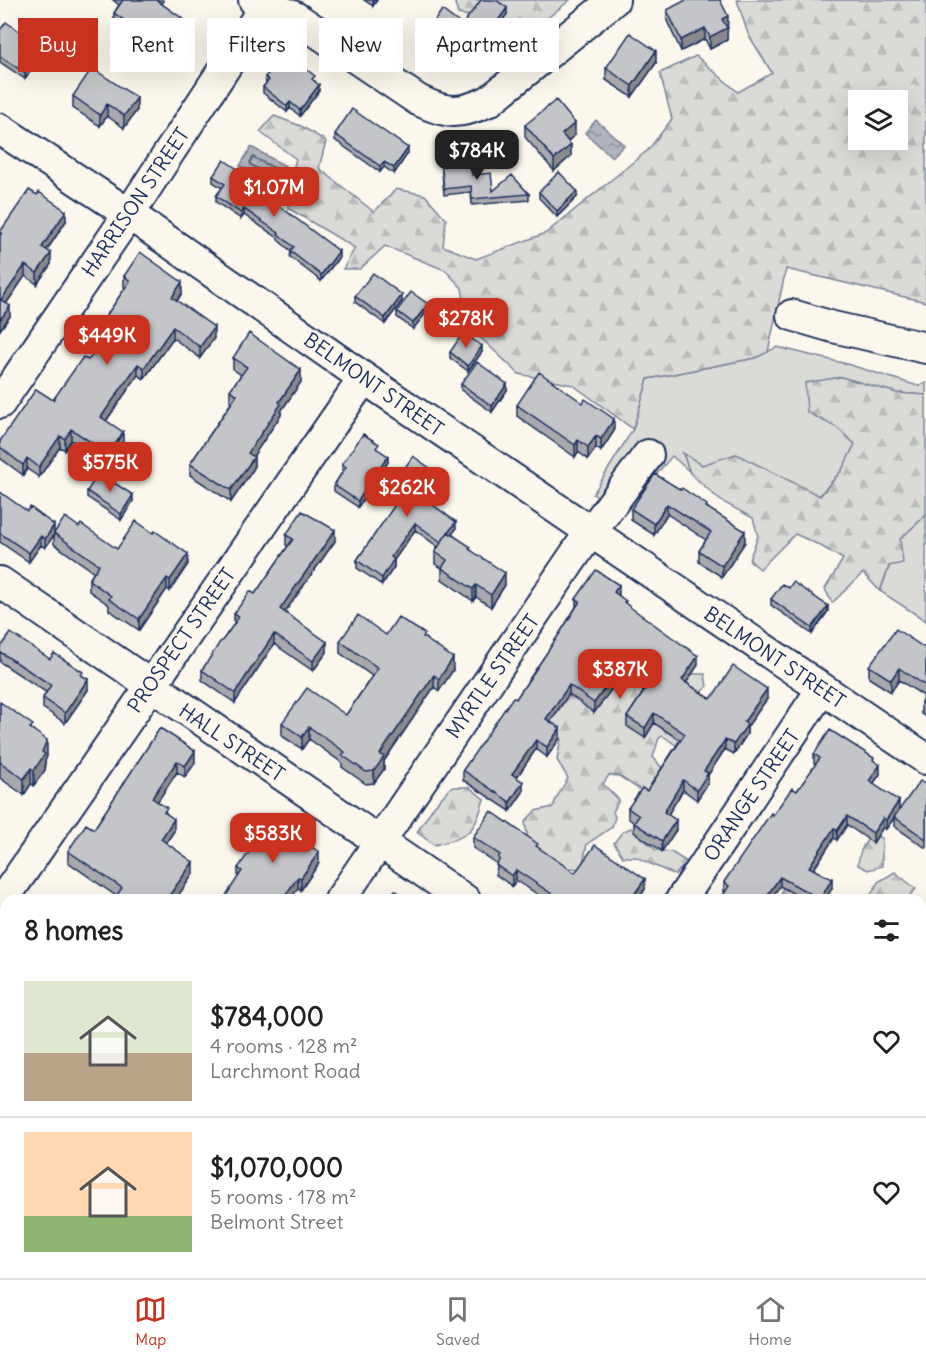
<!DOCTYPE html>
<html lang="en">
<head>
<meta charset="utf-8">
<style>
	:root { --surface:#fff; --page:#f2f2f2; --text:#202124; --muted:#757577; --line:#e0e0e0; --accent:#c8321e }
	body { margin:0; font-family:Delius,sans-serif; background:var(--page); color:var(--text); height:100vh; display:flex; flex-direction:column; font-size:22px; white-space:nowrap }
	* { box-sizing:border-box; margin:0 }
	p { font-size:20px; color:var(--muted) }
	.icon { flex:none; width:33px; height:33px; fill:none; stroke:currentColor; stroke-width:2; stroke-linecap:round; stroke-linejoin:round }
	.map { position:relative; flex:1; overflow:hidden }
	.details { position:absolute; left:0px; top:894px; width:927px; height:384px; display:flex; flex-direction:column; background:var(--surface); border-radius:18px 18px 0 0; box-shadow:0 6px 24px #0002 }
	.details>* { flex:none }
	.banner { position:absolute; left:18px; top:18px; width:600px; height:54px; display:flex; gap:12px }
	.buttons { position:absolute; left:848px; top:90px; display:grid; gap:12px }
	.buttons a { display:grid; place-items:center; width:60px; height:60px; border-radius:0px; background:var(--surface); box-shadow:0 6px 24px #0002; font-size:30px }
	.price { position:absolute; translate:-50% -51px; padding:0 14px; border-radius:12px; background:var(--accent); color:#fff; font-size:20px; line-height:39px; filter:drop-shadow(0 2px 3px #0008) }
	.price::after { content:''; position:absolute; left:50%; top:36px; width:18px; height:14px; margin-left:-9px; background:inherit; clip-path:polygon(0 0,100% 0,50% 100%) }
	.price.active { background:#222; color:#fff }
	ul { padding:0; list-style:none }
	li { display:flex; align-items:center; gap:18px; height:150px; padding:0 24px }
	li+li { border-top:2px solid var(--line) }
	li span { display:grid; place-items:center; flex:none; width:168px; height:120px; border-radius:0px; color:#555 }
	li>.icon { margin-inline-start:auto }
	span .icon { width:72px; height:72px; fill:#fffc; stroke-width:1 }
	li b { font-size:26px }
	h2 { display:flex; justify-content:space-between; align-items:center; height:72px; padding:0 24px; font-size:26px }
	.chip { padding:0 21px; border-radius:0px; background:var(--surface); box-shadow:0 6px 24px #0002; font-size:21px; line-height:54px }
	.chip.active { background:var(--accent); color:#fff }
	.dock { display:flex; justify-content:space-around; align-items:center; height:84px; border-top:2px solid var(--line); background:var(--surface); font-size:16px; color:var(--muted) }
	.dock a { display:grid; justify-items:center; gap:3px }
	.dock .active { color:var(--accent) }
	.map>svg:first-child { display:block }
	.grass { fill:#dadad7; stroke:#7a849a; stroke-width:1.5 }
	.forest { fill:url(#forest-firs); stroke:#7a849a; stroke-width:1.5; fill-rule:evenodd }
	.water { fill:url(#water-ripples); stroke:#747e96; stroke-width:1.5 }
	.lines { fill:none; stroke-linecap:round; stroke-linejoin:round }
	.shore { stroke:#566483; stroke-width:1.5 }
	.minor-casing { stroke:#1b2f5e; stroke-width:34 }
	.minor { stroke:#fbf7ec; stroke-width:30 }
	.wall { fill:#a8a9ad; stroke:#1b2f5e; stroke-width:1.5 }
	.shaded-wall { fill:#888a8d; stroke:#1b2f5e; stroke-width:1.5 }
	.building { fill:#c3c5c9; stroke:#1b2f5e; stroke-width:1.5 }
	.labels { text-anchor:middle; dominant-baseline:central; stroke-width:4.5; stroke-linejoin:round; paint-order:stroke }
	.street-label { font-size:20px; fill:#1b2f5e; stroke:#fbf7ec }
</style>
</head>
<body>
<div class="map">
<svg width="926" height="1278" viewBox="0 0 926 1278">
	<defs>
		<pattern id="forest-firs" width="22" height="20" patternUnits="userSpaceOnUse" patternTransform="scale(1.5)"><rect width="22" height="20" fill="#dadad7"/><path d="M5 1l3.5 6h-7zM16 11l3.5 6h-7z" fill="#babbbb"/></pattern>
		<pattern id="water-ripples" width="26" height="14" patternUnits="userSpaceOnUse" patternTransform="scale(1.5)"><rect width="26" height="14" fill="#afb3bb"/><path d="M2 4q2-2 4 0t4 0M15 11q2-2 4 0t4 0" fill="none" stroke="#8e929b"/></pattern>
	</defs>
	<rect width="100%" height="100%" fill="#fbf7ec"/>
	<filter id="ink" filterUnits="userSpaceOnUse"><feTurbulence type="fractalNoise" baseFrequency=".0167" numOctaves="2"/><feDisplacementMap in="SourceGraphic" scale="12" xChannelSelector="R" yChannelSelector="G"/><feConvolveMatrix kernelMatrix="1 2 1 2 8 2 1 2 1" color-interpolation-filters="sRGB"/></filter>
	<g filter="url(#ink)">
		<!-- grass -->
		<path class="grass" d="M777,347L847,364L918,386L926,383V395L897,393L841,377L807,412L836,427L855,444L842,470L819,496L736,454L702,465L683,454L690,472L672,456L623,514L593,494L633,429L648,379L755,358Z
			M926,515V621L880,591L900,539Z"/>
		<!-- forest -->
		<path class="forest" d="M454,0H570L535,28L458,14Z
			M737,0H926V302L786,269L768,352L755,358L648,379L633,429L573,385L519,374L468,326L462,288L445,270L385,246L360,269H343L355,248L288,208L290,179L296,159L260,132L274,116L301,126L326,141L319,168L374,212L396,189L425,195L446,219L443,246L476,259L546,233L648,150L672,119L660,73L696,56L738,92L772,73L748,34ZM858,100H897V140H858Z
			M841,377L897,393L926,395V515L900,539L903,563L889,566L880,591L863,573L832,603L825,589L843,559L819,545L795,534L760,569L749,560L758,536L753,518L721,501L690,473L683,453L702,465L736,454L820,496L842,470L855,444L836,427L807,412L805,383Z
			M584,673L705,674L707,687L667,721L666,732L680,733L687,722L680,748L663,736L659,738L653,757L663,769V805L619,776L609,775L603,784L619,800L613,812L615,817L612,827L587,844L582,869L567,868L533,848L528,839L525,822L535,811L553,807L556,799L568,778L557,760L561,738L548,727L555,702L568,697L582,696Z
			M451,787H469L484,799C474,834 468,837 434,845L417,832L434,806Z
			M631,828L656,850L671,852L687,862L675,875L636,857H623L614,843L622,832Z
			M872,835L882,838V866L868,870L858,865C859,852 863,844 872,835Z
			M895,872L916,889L905,900H853L855,898L871,895L878,882Z
			M783,886L820,900H780Z"/>
		<!-- water -->
		<path class="water" d="M596,120L624,145L612,157L585,133Z
			M251,147L287,167L276,186L240,166Z"/>
		<g class="lines">
			<!-- shore -->
			<path class="shore" d="M253,157L276,169L275,176H272L251,165L250,162Z"/>
			<!-- minor casing -->
			<g class="minor-casing">
				<path id="minor" d="M254,0L295,17L418,100C447,114 459,115 489,101L614,0
					M0,129L129,214L364,378L926,759
					M792,315L833,327L926,348
					M0,403L129,214L269,0
					M0,582L465,900
					M340,900L582,544L648,455
					M681,900L822,689
					M0,904L364,378
					M921,1114L926,1107
					M921,1220L926,1224
					M81,1278L85,1272
					M420,1278L424,1272
					M810,1278L814,1272"/>
			</g>
			<!-- minor -->
			<use href="#minor" class="minor"/>
		</g>
		<!-- wall -->
		<path class="wall" d="M113,0H163L162,4L183,27L163,56L114,21V13L119,5Z
			M364,0H377L373,6Z
			M667,10L728,28L727,29V40L710,49L705,39L681,51L667,21Z
			M507,14L491,36L485,32L477,43L473,40L453,67L434,53V50L424,42V36L462,25Z
			M0,30L25,35L48,46L25,79L0,62Z
			M656,63L632,97L606,80V68Z
			M265,77L315,81L319,91L300,116L290,108L287,112L263,93V87L266,84Z
			M73,96L137,110L124,128L107,116L100,126L73,108Z
			M525,125L575,135L568,141L571,156L554,171L525,137Z
			M335,134L408,153L394,174L384,167L380,172L335,140Z
			M441,161L472,175L493,191L529,194V200L472,205L471,192L444,195Z
			M213,176H242L339,257L321,281L290,257L291,251L278,240V238L244,215L241,219L216,202V196L222,188L213,182Z
			M539,192L577,197L557,217L539,198Z
			M66,221L47,250L51,264L37,284L25,276L6,304L10,316L0,330V232Z
			M124,276L182,293L177,301L214,338L200,358L173,338L144,379L138,375L106,421L123,443L109,465L71,440L65,450L60,447L39,477L27,469L23,475L0,458V441L53,400L99,348L107,337L102,333V322L125,288L124,287Z
			M355,296L402,301L385,324L355,302Z
			M428,310L413,329L397,317V311Z
			M450,352H482L468,371L450,358Z
			M233,358L301,382L281,411V415L253,456L254,468L231,502L190,475V464L231,403L230,402V390L241,375L233,369Z
			M461,384L507,390L492,412L461,390Z
			M517,405L614,431L601,451L596,448L588,459L578,452L575,457L517,416Z
			M388,462L358,507L334,491V485L343,471L342,470V464Z
			M397,479L441,483L429,501L456,529L452,534L471,550L505,585L491,607L476,597L473,601L442,579V568L435,564V552L438,547L415,530L394,560V567L382,585L357,568V560L405,491L397,486Z
			M681,490L707,507L745,542L722,577L699,562V551L706,540L667,514L654,535L631,520V509Z
			M87,491L133,501L121,520L87,497Z
			M0,492L54,532L79,527L117,549L188,564L170,591L167,589L139,630L109,610V605L89,591V580L94,572L54,544V535L45,548L41,545L29,562L0,542Z
			M286,535L335,541L285,612L327,652L313,671L274,644L235,703L202,680V670L234,624V614L255,594L288,546L286,545Z
			M789,588L828,611L812,634L771,605V599Z
			M618,595L626,604L698,665L686,683L711,699H767L747,727V734L734,754L725,749L708,775V783L697,800L683,790L668,814L676,830L662,851L634,832V823L628,818V808L647,791L680,740L654,723L645,738L627,726V717L644,691L621,676L594,713L569,694L550,722L560,738L547,757L536,749L517,777L523,792L510,811L463,780V770L516,699L560,633L576,607V599Z
			M386,635L425,638L453,670L439,691L434,687L384,761V769L374,783L366,784L342,767V763L309,739L302,749L282,736V723L346,715L372,676L340,653V641Z
			M0,648L50,659L83,676L88,690L65,723L43,708V698L46,692L0,662Z
			M926,649V717L921,714V702L924,696L899,680L891,692L869,678V666Z
			M0,702L33,730L47,756L45,761V770L34,785L31,784L24,795L0,778Z
			M160,728L195,763L185,777L177,772L157,802L167,814L174,831L166,843L193,874L175,900H113L116,896L68,862V851L94,829Z
			M814,754L874,761L880,774L873,784L899,810L926,785V848L894,826V818L886,829L883,827L873,843L847,825L837,840L834,838L814,869L832,888L825,900H805L780,886L725,892H724V882L773,815L797,791L816,765L814,763Z
			M292,831L302,840L319,863L301,890L298,888L238,878V868Z
			M473,837L538,848L575,873L645,889L638,900H546L516,880L512,886L496,875L497,864L473,848Z
			M0,1000L6,1004V1093V1090L0,1086Z
			M6,1176V1210L0,1205V1185Z
			M352,1272H375L371,1278H360Z"/>
		<!-- shaded-wall -->
		<path class="shaded-wall" d="M373,0H377L373,6Z
			M507,8V14L491,36V30Z
			M728,16L727,40L710,49V37L722,19Z
			M183,19V27L163,56V47Z
			M485,27V32L477,43V37Z
			M705,28V39L681,51V40Z
			M473,34V40L453,67V61Z
			M48,40V46L25,79V73Z
			M656,51V63L632,97V86Z
			M319,85V91L300,116V110Z
			M137,98V110L124,128V116Z
			M290,102V108L287,112V106Z
			M107,104V116L100,126V115Z
			M575,123V135L562,146V134Z
			M571,145V156L554,171V159Z
			M408,148V153L394,174V168Z
			M384,162V167L380,172V166Z
			M577,191V197L557,217V211Z
			M244,209V215L241,219V213Z
			M66,211V221L42,257V247Z
			M339,251V257L321,281V275Z
			M51,253V264L37,284V273Z
			M25,265V276L1,311V300Z
			M182,282V293L172,308V297Z
			M402,295V301L385,324V318Z
			M428,304V310L413,329V323Z
			M10,306V316L0,330V320Z
			M173,327V338L144,379V368Z
			M214,327V338L200,358V347Z
			M482,346V352L468,371V366Z
			M138,364V375L101,428V417Z
			M301,370V382L281,411V415L248,464V453L279,402Z
			M507,384V390L492,412V406Z
			M614,419V431L601,451V439Z
			M71,429V440L65,450V439Z
			M123,432V443L109,465V454Z
			M60,436V447L39,477V467Z
			M596,436V448L588,459V447Z
			M578,440V452L575,457V445Z
			M388,456V462L358,507V501Z
			M254,457V468L231,502V490Z
			M27,458V469L23,475V465Z
			M441,476V483L425,506V499Z
			M133,495V501L121,520V514Z
			M667,504V514L654,535V524Z
			M456,522V529L441,549V542Z
			M415,523V530L394,560V567L382,585V578L391,557Z
			M54,525V534V533V535L45,548V539Z
			M335,530V541L280,619V609Z
			M745,531V542L722,577V566Z
			M41,536V545L29,562V553Z
			M188,554V564L170,591V580Z
			M505,573V585L491,607V595Z
			M167,578V589L139,630V619Z
			M476,585V597L473,601V589Z
			M619,585V595L614,602V592Z
			M828,606V611L812,634V628Z
			M274,634V644L235,703V693Z
			M327,642V652L313,671V661Z
			M698,656V665L682,689V680Z
			M453,658V670L439,691V679Z
			M621,666V676L594,713V703Z
			M899,668V680L891,692V680Z
			M434,675V687L384,761V769L374,783V771L380,754Z
			M88,679V690L65,723V713Z
			M569,685V694L546,728V719Z
			M767,689V699L747,727V734L734,754V744L744,722Z
			M654,713V723L645,738V728Z
			M309,727V739L302,749V737Z
			M560,728V738L547,757V747Z
			M47,740V756L45,761V770L34,785V770Z
			M536,740V749L512,784V774Z
			M725,740V749L708,775V783L697,800V790L704,771Z
			M195,751V763L185,777V766Z
			M177,761V772L152,810V798Z
			M880,765V774L869,790V781Z
			M31,768V784L24,795V779Z
			M683,780V790L664,821V812Z
			M523,782V792L510,811V802Z
			M899,801V811L886,829V820Z
			M847,816V825L837,840V831Z
			M883,818V827L873,843V833Z
			M174,819V831L161,850V839Z
			M676,820V830L662,851V841Z
			M834,828V838L809,876V867Z
			M319,852V863L301,890V878Z
			M193,862V874L175,900H166Z
			M516,870V880L512,886V876Z
			M298,877V888L290,900H282Z
			M780,877V886L770,900H764Z
			M645,879V889L638,900H631Z
			M832,879V888L825,900H820Z
			M926,1033V1042L921,1050V1040Z
			M369,1272H375L371,1278H369Z
			M535,1272H543L539,1278H531Z
			M758,1272H766L762,1278H754Z"/>
		<!-- building -->
		<path class="building" d="M123,0H158V1L183,19L163,47L114,13Z
			M481,0H496L507,8L491,30L485,27L477,37L473,34L453,61L434,47L436,45L424,36L442,10L462,25Z
			M686,0H720L728,16L722,19L727,28L710,37L705,28L681,40L667,10Z
			M6,22L25,35L30,27L48,40L25,73L0,56V30Z
			M630,33L656,51L632,86L606,68Z
			M288,55L315,76L312,79L319,85L300,110L290,102L287,106L263,87L269,80L265,77L280,58L283,61Z
			M92,68L137,98L124,116L107,104L100,115L73,96Z
			M556,100L575,123L562,134L571,145L554,159L525,125Z
			M352,109L408,148L394,168L384,162L380,166L335,134Z
			M470,157L472,175L491,173L493,191L512,175L529,194L472,199L471,186L444,189L441,161Z
			M224,160L242,172L240,175L268,194L266,196L339,251L321,275L290,251L294,247L278,234L279,233L244,209L241,213L216,196L225,184L213,176Z
			M559,172L577,191L557,211L539,192Z
			M29,190L37,195L39,192L66,211L42,247L51,253L37,273L25,265L1,300L10,306L0,320V235L2,233L0,232Z
			M140,252L182,282L172,297L214,327L200,347L173,327L144,368L138,364L101,417L123,432L109,454L71,429L65,439L60,436L39,467L27,458L23,465L0,447V441L36,389L53,400L83,357L88,360L99,348L112,330L102,322L130,281L124,276Z
			M373,273L402,295L385,318L355,296Z
			M411,292L428,304L413,323L397,311Z
			M249,333L301,370L279,402L281,404L248,453L254,457L231,490L190,464L237,395L230,390L247,367L233,358Z
			M463,333L482,346L468,366L450,352Z
			M477,362L507,384L492,406L461,384Z
			M539,372L583,403L585,399L614,419L601,439L596,436L588,447L578,440L575,445L517,405Z
			M363,434L379,444L376,448L388,456L358,501L334,485L346,467L342,464Z
			M413,456L441,476L425,499L456,522L441,542L415,523L391,557L394,559L382,578L357,560L408,486L397,479Z
			M99,473L133,495L121,514L87,491Z
			M655,474L681,490L682,488L707,505L706,507L745,531L722,566L699,551L711,532L667,504L654,524L631,509Z
			M0,492L27,511L30,507L54,525L45,539L41,536L29,553L0,533Z
			M302,511L335,530L280,609L327,642L313,661L274,634L235,693L202,670L220,642L222,641L239,617L234,614L250,591L255,594L293,539L286,535Z
			M65,517L79,527L81,524L117,549L136,521L153,533L155,531L188,554L170,580L167,578L139,619L109,599L111,596L89,580L99,565L54,533Z
			M448,532L471,547L469,549L505,573L491,595L476,585L473,589L442,568L447,560L435,552Z
			M596,570L619,585L614,592L626,601L624,602L630,607L698,656L682,680L711,699L733,666L767,689L744,722L747,725L734,744L725,740L704,771L708,773L697,790L683,780L664,812L676,820L662,841L634,823L639,816L628,808L642,788L647,791L685,734L654,713L645,728L627,717L649,684L621,666L594,703L569,685L546,719L560,728L547,747L536,740L512,774L523,782L510,802L463,770L513,697L516,699L560,633L580,601L576,599Z
			M793,582L828,606L812,628L771,599L782,584L789,588Z
			M358,615L386,635L398,617L425,634L423,637L453,658L439,679L434,675L380,754L384,757L374,771L366,772L342,755L345,752L309,727L302,737L282,723L307,688L346,715L378,668L340,641Z
			M896,629L926,649V686L899,668L891,680L869,666Z
			M11,633L50,659L54,653L83,672L81,675L88,679L65,713L43,698L51,685L0,652V648Z
			M926,693V706L921,702Z
			M0,702L33,725L30,728L47,740L42,752L45,754L34,770L31,768L24,779L0,762Z
			M160,728L195,751L185,766L177,761L152,798L167,808L164,812L174,819L161,839L193,862L166,900H113L122,888L68,851L86,824L94,829Z
			M830,730L874,758L873,760L880,765L869,781L899,801L886,820L883,818L873,833L847,816L837,831L834,828L809,867L832,879L820,899L780,877L764,900H720L729,886L724,882L771,813L773,815L792,788L797,791L820,758L814,754Z
			M920,781L926,785V839L894,817Z
			M491,811L538,844L536,846L575,873L595,845L645,879L631,899L625,895L621,900H561L516,870L512,876L496,865L500,859L498,858L500,855L473,837Z
			M275,815L292,826L290,830L301,836L302,840L319,852L301,878L298,877L282,900H223L242,871L238,868Z
			M395,890L409,900H387Z
			M926,919V1033L921,1040V927Z
			M0,1000L6,1004V1079L0,1075Z
			M6,1176V1198L0,1194V1185Z
			M127,1272H129L138,1278H123Z
			M469,1272H535L531,1278H465Z
			M694,1272H758L754,1278H690Z
			M856,1272H919L926,1278H852Z"/>
	</g>
	<g class="labels">
		<!-- street labels -->
		<g class="street-label">
			<text transform="translate(135 202) rotate(-56)">HARRISON STREET</text>
			<text transform="translate(374 384) rotate(35)">BELMONT STREET</text>
			<text transform="translate(181 640) rotate(-55)">PROSPECT STREET</text>
			<text transform="translate(775 657) rotate(34)">BELMONT STREET</text>
			<text transform="translate(492 676) rotate(-55)">MYRTLE STREET</text>
			<text transform="translate(232 742) rotate(34)">HALL STREET</text>
			<text transform="translate(751 795) rotate(-56)">ORANGE STREET</text>
		</g>
	</g>
</svg>
<div class="buttons">
<a><svg class="icon" aria-label="layers" viewBox="0 0 24 24"><path d="M12 4l9 5-9 5-9-5zM3 14l9 5 9-5"/></svg></a>
</div>
<b class="price active" style="left:477px;top:181px">$784K</b>
<b class="price" style="left:274px;top:218px">$1.07M</b>
<b class="price" style="left:466px;top:349px">$278K</b>
<b class="price" style="left:107px;top:366px">$449K</b>
<b class="price" style="left:110px;top:493px">$575K</b>
<b class="price" style="left:407px;top:518px">$262K</b>
<b class="price" style="left:620px;top:700px">$387K</b>
<b class="price" style="left:273px;top:864px">$583K</b>
<div class="banner">
<a class="chip active">Buy</a>
<a class="chip">Rent</a>
<a class="chip">Filters</a>
<a class="chip">New</a>
<a class="chip">Apartment</a>
</div>
<section class="details">
<h2>8 homes<svg class="icon" aria-label="filters" viewBox="0 0 24 24"><path d="M4 7h16M4 17h16"/><circle cx="9" cy="7" r="2"/><circle cx="15" cy="17" r="2"/></svg></h2>
<ul>
<li><span style="background:linear-gradient(#dfe7d0 60%,#b9a48a 0)"><svg class="icon" aria-label="home" viewBox="0 0 24 24"><path d="M3 11l9-7 9 7M6 9v11h12V9"/></svg></span><div><b>$784,000</b><p>4 rooms · 128 m²</p><p>Larchmont Road</p></div><svg class="icon" aria-label="heart" viewBox="0 0 24 24"><path d="M12 20l-8-8c-3-5 5-10 8-4 3-6 11-1 8 4z"/></svg></li>
<li><span style="background:linear-gradient(#ffd9b3 70%,#8fb573 0)"><svg class="icon" aria-label="home" viewBox="0 0 24 24"><path d="M3 11l9-7 9 7M6 9v11h12V9"/></svg></span><div><b>$1,070,000</b><p>5 rooms · 178 m²</p><p>Belmont Street</p></div><svg class="icon" aria-label="heart" viewBox="0 0 24 24"><path d="M12 20l-8-8c-3-5 5-10 8-4 3-6 11-1 8 4z"/></svg></li>
</ul>
</section>
</div>
<nav class="dock">
<a class="active"><svg class="icon" aria-label="map" viewBox="0 0 24 24"><path d="M3 6l6-2 6 2 6-2v14l-6 2-6-2-6 2zM9 4v14M15 6v14"/></svg>Map</a>
<a><svg class="icon" aria-label="saved" viewBox="0 0 24 24"><path d="M7 4h10v16l-5-4-5 4z"/></svg>Saved</a>
<a><svg class="icon" aria-label="home" viewBox="0 0 24 24"><path d="M3 11l9-7 9 7M6 9v11h12V9"/></svg>Home</a>
</nav>
</body>
</html>
